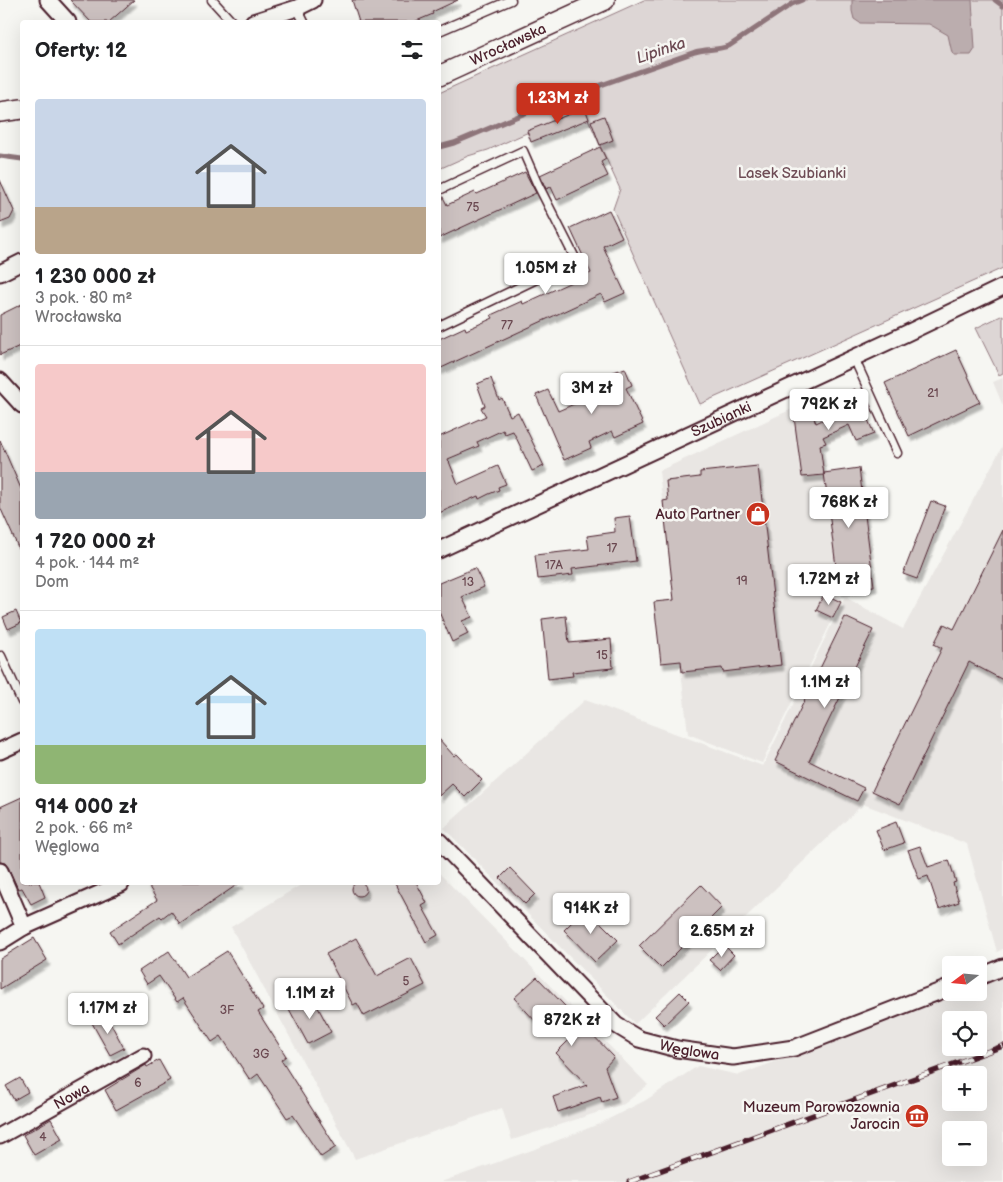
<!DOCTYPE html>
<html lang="pl">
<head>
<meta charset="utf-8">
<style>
	:root { --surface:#fff; --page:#f2f2f2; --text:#202124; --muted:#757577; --line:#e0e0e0; --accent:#c8321e }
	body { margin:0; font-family:"Balsamiq Sans",sans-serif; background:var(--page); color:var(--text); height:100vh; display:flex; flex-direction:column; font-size:19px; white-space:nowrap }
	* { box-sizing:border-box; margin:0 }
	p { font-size:16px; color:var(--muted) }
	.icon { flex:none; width:28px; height:28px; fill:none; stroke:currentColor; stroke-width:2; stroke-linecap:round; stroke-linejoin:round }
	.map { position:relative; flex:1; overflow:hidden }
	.drawer { position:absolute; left:20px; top:20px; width:421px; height:865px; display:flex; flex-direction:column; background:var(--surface); border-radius:5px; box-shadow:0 5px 20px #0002 }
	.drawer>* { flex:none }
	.needle { width:32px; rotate:254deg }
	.tools { position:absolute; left:942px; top:956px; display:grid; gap:10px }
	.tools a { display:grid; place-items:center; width:45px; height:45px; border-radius:5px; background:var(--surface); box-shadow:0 5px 20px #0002; font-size:25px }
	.price { position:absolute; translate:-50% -42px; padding:0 11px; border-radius:5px; background:#fff; color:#222; font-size:16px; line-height:32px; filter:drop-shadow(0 1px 2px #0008) }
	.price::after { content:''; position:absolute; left:50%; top:30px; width:15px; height:11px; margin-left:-8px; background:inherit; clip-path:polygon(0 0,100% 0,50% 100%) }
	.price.current { background:var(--accent); color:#fff }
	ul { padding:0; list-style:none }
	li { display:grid; align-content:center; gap:10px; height:265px; padding:0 15px }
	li+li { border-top:1px solid var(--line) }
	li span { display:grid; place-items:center; height:155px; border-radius:5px; color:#555 }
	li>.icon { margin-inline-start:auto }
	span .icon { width:90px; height:90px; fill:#fffc; stroke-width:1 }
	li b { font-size:21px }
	h2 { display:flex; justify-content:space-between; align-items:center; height:60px; padding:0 15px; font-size:21px }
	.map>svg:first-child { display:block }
	.built { fill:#e9e6e3; fill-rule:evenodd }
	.green { fill:#ddd6d5; stroke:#947a80 }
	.water { fill:#bbadae; stroke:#8e747a }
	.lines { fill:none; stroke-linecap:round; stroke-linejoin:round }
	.stream { stroke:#8e747a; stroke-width:5 }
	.building { fill:#ccc1c0; stroke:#4a1f2b; filter:url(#shadow) }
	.service-casing { stroke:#4a1f2b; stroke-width:11 }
	.minor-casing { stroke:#4a1f2b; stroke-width:19 }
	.tertiary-casing { stroke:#4a1f2b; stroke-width:22 }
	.service { stroke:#f6f6f2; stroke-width:8 }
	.minor { stroke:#f6f6f2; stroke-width:15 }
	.tertiary { stroke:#f6f6f2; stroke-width:19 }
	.rail-casing { stroke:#4a1f2b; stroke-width:5.5 }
	.rail { stroke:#f6f6f2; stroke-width:4; stroke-dasharray:11; stroke-linecap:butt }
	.labels { text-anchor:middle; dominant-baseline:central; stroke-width:5; stroke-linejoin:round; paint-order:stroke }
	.number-label { font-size:12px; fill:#6a4850 }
	.street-label { font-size:15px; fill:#4a1f2b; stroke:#f6f6f2 }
	.park-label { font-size:15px; fill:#6f4d56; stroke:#f6f6f2 }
	.poi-label { font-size:15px; fill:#4a1f2b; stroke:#f6f6f2; text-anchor:end }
	.water-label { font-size:16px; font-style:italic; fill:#6c4a52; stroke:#f6f6f2 }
</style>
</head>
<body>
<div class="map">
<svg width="1003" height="1182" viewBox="0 0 1003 1182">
	<defs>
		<filter id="shadow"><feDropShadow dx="3" dy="5.5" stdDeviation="1" flood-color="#0004"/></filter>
	</defs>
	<rect width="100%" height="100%" fill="#f6f6f2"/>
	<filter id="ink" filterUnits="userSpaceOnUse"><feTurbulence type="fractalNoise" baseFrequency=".02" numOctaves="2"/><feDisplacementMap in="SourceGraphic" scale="10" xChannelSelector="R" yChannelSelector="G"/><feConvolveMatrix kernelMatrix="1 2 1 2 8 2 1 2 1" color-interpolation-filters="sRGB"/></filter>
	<g filter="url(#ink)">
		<!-- built -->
		<path class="built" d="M1003,378V406L993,382Z
			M835,389L853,433L820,446L841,602L762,763L688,734L659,471Z
			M1003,445V949L997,952L967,844L863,804L635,1024L444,828L585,700L763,766L845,597L903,629Z
			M439,873L648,1085L624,1104L512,1140L502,1108L355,1159L231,927L304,883L439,882Z
			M1003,977V1182H441L538,1148L599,1124L646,1100L698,1066L739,1075L961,993L979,992V986ZM951,1020H979V1048H951ZM951,1075H979V1102H951ZM951,1130H979V1158H951Z"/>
		<!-- green -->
		<path class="green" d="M644,0H1003V268L700,404L613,209L620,189L583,108L488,150L468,156L439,169V93Z
			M1003,315V373L999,375L976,328Z"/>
		<!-- water -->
		<path class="water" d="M852,0H972L975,49L971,55H954L952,53L948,35L929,24L860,23L854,19L852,11Z"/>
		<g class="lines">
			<!-- stream -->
			<path class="stream" d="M995,0L1003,6
				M439,147L454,143L547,104L695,52C707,49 718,50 729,46L792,4L802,0
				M0,156L22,159"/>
		</g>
		<!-- building -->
		<path class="building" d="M70,0H134L109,22H91Z
			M352,0H458L432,12L433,14L414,22H359Z
			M585,108L589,119L531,142L527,131Z
			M604,116L613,140L600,145L591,121Z
			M600,147L606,159L601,162L608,176L557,200L551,187L546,189L540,175Z
			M525,172L536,193L439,238V196L442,195L447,205L475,192L477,194Z
			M0,180L14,211L10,219L0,223Z
			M609,210L622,237L603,246L625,293L605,302L601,294L439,369V339L465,327L466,330L493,318L491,315L522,301L523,304L591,273L570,228Z
			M22,304V345L0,355V315Z
			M956,350L980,402L909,436L885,383Z
			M625,368L632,385L626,388L643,424L615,437L612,431L589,442L591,448L564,460L536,395L548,390L558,411L599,393L597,388L600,386L598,383L612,376L611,373Z
			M491,378L499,400L502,398L510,416L518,412L544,466L532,471L513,431L505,434L503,430L477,442L479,446L448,459L458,484L498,466L506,484L498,487L499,490L489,494L479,499L478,496L439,513V437L486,416L481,408L485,406L477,384Z
			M855,389L874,434L856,441L849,425L823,437L826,443L820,445L824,475L802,477L794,417L811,410L816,423L843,410L837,396Z
			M0,440L22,491V556L0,507Z
			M758,466L781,665L723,672L722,668L682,672L681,661L661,663L654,602L674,600L663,501L668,500L666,481L700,477V472Z
			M859,468L874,586L839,590L824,473Z
			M931,501L945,506L917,579L903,574Z
			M630,516L636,561L572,569L573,575L538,579L535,555L589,549L587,536L615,532L614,518Z
			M1003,530V680L969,662L900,804L872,791L942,648L934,644L944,624L954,629Z
			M475,568L484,587L462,597L472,617L462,621L468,634L452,642L439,612V583Z
			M824,594L841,602L833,618L816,610Z
			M16,611L21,623L8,629L3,617Z
			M566,616L569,643L611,639L613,668L572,672L573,676L548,679L542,619Z
			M845,617L873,630L809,761L864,788L857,801L775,761Z
			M439,739L454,756L457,754L482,780L465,797L452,784L439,796Z
			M22,797V882H39L45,897L31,904L22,888L18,889L8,867L5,863L0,862V807Z
			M896,822L904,843L884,850L876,830Z
			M920,846L928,867L949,860L956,882L953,883L959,902L939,909L928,876L919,879L908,850Z
			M510,868L535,894L525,904L500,878Z
			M146,882H241L180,924L171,911L162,918L160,916L118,944L110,931L157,900Z
			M394,882H416L427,903L422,906L438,935L426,942Z
			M352 889a7 7 0 1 1 14 0a7 7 0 1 1-14 0Z
			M701,885L722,907L661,968L639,946Z
			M586,908L618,940L595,962L564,930Z
			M34,938L47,960L0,989V959Z
			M356,938L377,976L411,958L425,985L364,1016L357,1003L353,1005L326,954Z
			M724,945L734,955L720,970L709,960Z
			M169,951L186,977L227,951L263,1009L258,1012L286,1056L281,1060L336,1147L321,1157L293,1115L287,1118L258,1074L250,1080L221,1036L212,1042L183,998L177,1002L159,976L147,984L139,971Z
			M537,977L614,1057L605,1067L616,1097L602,1102L600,1097L558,1112L553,1097L587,1085L556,1053L573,1036L550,1012L538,1024L514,998Z
			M680,992L689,1001L664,1025L655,1016Z
			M312,996L331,1032L308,1044L289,1009Z
			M106,1015L124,1048L110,1055L92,1023Z
			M159,1060L170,1080L116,1110L105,1090L146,1065L147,1067Z
			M20,1078L28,1092L14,1100L6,1086Z
			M51,1119L62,1139L34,1155L23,1135Z"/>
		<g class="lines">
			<!-- service casing -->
			<g class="service-casing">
				<path id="service" d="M212,0L232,22
					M297,8L304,22
					M439,31L511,0
					M439,190L523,151L537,183L576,260L439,326
					M854,358L897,453
					M1,656L22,702"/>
			</g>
			<!-- minor casing -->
			<g class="minor-casing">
				<g id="minor">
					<path d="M48,0L68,22"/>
					<path d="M253,22L297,8L313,0"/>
					<path d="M0,273L22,262"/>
					<path d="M0,381L22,405"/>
					<path id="s1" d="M439,550L905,334L1003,287"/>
					<path d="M0,751L22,741"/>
					<path id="s2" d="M439,841L616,1025L639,1039L677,1049L733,1057L794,1048L951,987"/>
					<path d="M0,871L24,927"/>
					<path d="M0,942L24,927L121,884"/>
					<path d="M979,977L1003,967"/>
					<path id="s3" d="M0,1136L143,1056"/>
				</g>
			</g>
			<!-- tertiary casing -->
			<g class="tertiary-casing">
				<g id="tertiary">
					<path id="s4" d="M439,76L605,0"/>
					<path d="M0,112L22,109"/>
				</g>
			</g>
			<!-- service -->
			<use href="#service" class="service"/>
			<!-- minor -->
			<use href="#minor" class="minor"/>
			<!-- tertiary -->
			<use href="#tertiary" class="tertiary"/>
			<!-- rail casing -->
			<g class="rail-casing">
				<path id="rail" d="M629,1182L1003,1046"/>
			</g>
			<!-- rail -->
			<use href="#rail" class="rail"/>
		</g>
	</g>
	<!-- icons -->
	<defs>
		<g id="shop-disc" transform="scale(1.25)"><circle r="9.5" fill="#c8321e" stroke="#f6f6f2"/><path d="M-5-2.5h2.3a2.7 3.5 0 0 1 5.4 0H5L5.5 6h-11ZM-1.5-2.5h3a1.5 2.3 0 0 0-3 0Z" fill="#fff"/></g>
		<g id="museum-disc" transform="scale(1.25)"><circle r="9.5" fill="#c8321e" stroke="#f6f6f2"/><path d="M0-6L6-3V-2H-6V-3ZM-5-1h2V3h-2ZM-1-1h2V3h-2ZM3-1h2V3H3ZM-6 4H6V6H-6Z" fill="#fff"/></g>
	</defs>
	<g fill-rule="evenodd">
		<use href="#shop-disc" x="758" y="514"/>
		<use href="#museum-disc" x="917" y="1116"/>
	</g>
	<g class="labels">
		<!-- number labels -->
		<g class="number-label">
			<text x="473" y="207">75</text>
			<text x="507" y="325">77</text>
			<text x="933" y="393">21</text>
			<text x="612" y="548">17</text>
			<text x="554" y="565">17A</text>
			<text x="742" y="581">19</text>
			<text x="468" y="582">13</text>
			<text x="602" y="655">15</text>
			<text x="406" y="981">5</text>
			<text x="227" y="1010">3F</text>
			<text x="261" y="1054">3G</text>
			<text x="138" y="1083">6</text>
			<text x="43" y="1137">4</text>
		</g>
		<!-- street labels -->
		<g class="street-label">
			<text stroke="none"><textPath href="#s4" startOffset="76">Wrocławska</textPath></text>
			<text stroke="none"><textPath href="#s1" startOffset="311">Szubianki</textPath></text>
			<text stroke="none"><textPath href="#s2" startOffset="334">Węglowa</textPath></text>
			<text stroke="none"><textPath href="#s3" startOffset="82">Nowa</textPath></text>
		</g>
		<!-- park labels -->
		<g class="park-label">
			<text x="792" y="173">Lasek Szubianki</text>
		</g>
		<!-- poi labels -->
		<g class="poi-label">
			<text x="740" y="514">Auto Partner</text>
			<text x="900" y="1107">Muzeum Parowozownia<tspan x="900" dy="17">Jarocin</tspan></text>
		</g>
		<!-- water labels -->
		<g class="water-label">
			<text transform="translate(661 51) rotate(-19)">Lipinka</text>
		</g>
	</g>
</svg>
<div class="tools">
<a><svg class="needle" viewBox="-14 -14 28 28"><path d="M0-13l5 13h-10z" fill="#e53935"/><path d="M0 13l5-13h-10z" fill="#757577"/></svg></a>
<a><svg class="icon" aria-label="locate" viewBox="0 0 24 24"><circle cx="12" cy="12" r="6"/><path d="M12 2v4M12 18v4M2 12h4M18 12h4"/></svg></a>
<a>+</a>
<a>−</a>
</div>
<b class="price current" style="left:558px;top:125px">1.23M zł</b>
<b class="price" style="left:546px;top:295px">1.05M zł</b>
<b class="price" style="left:592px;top:415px">3M zł</b>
<b class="price" style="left:829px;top:431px">792K zł</b>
<b class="price" style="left:849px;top:529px">768K zł</b>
<b class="price" style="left:829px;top:606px">1.72M zł</b>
<b class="price" style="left:825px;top:709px">1.1M zł</b>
<b class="price" style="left:591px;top:935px">914K zł</b>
<b class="price" style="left:722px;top:958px">2.65M zł</b>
<b class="price" style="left:310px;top:1020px">1.1M zł</b>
<b class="price" style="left:108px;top:1035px">1.17M zł</b>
<b class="price" style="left:572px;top:1047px">872K zł</b>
<section class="drawer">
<h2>Oferty: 12<svg class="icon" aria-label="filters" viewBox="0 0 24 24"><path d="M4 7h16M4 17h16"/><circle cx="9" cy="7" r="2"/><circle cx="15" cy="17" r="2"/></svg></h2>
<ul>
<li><span style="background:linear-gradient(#c9d6e8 70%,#b9a48a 0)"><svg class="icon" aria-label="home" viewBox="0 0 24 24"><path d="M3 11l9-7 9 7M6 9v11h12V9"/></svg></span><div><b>1 230 000 zł</b><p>3 pok. · 80 m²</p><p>Wrocławska</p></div></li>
<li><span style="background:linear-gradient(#f6c9c9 70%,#9aa5b1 0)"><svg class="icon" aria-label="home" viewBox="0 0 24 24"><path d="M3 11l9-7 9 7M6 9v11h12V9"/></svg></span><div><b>1 720 000 zł</b><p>4 pok. · 144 m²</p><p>Dom</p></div></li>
<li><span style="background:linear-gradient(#bfe0f5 75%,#8fb573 0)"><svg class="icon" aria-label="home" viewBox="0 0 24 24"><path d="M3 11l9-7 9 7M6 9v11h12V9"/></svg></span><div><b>914 000 zł</b><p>2 pok. · 66 m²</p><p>Węglowa</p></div></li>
</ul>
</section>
</div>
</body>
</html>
